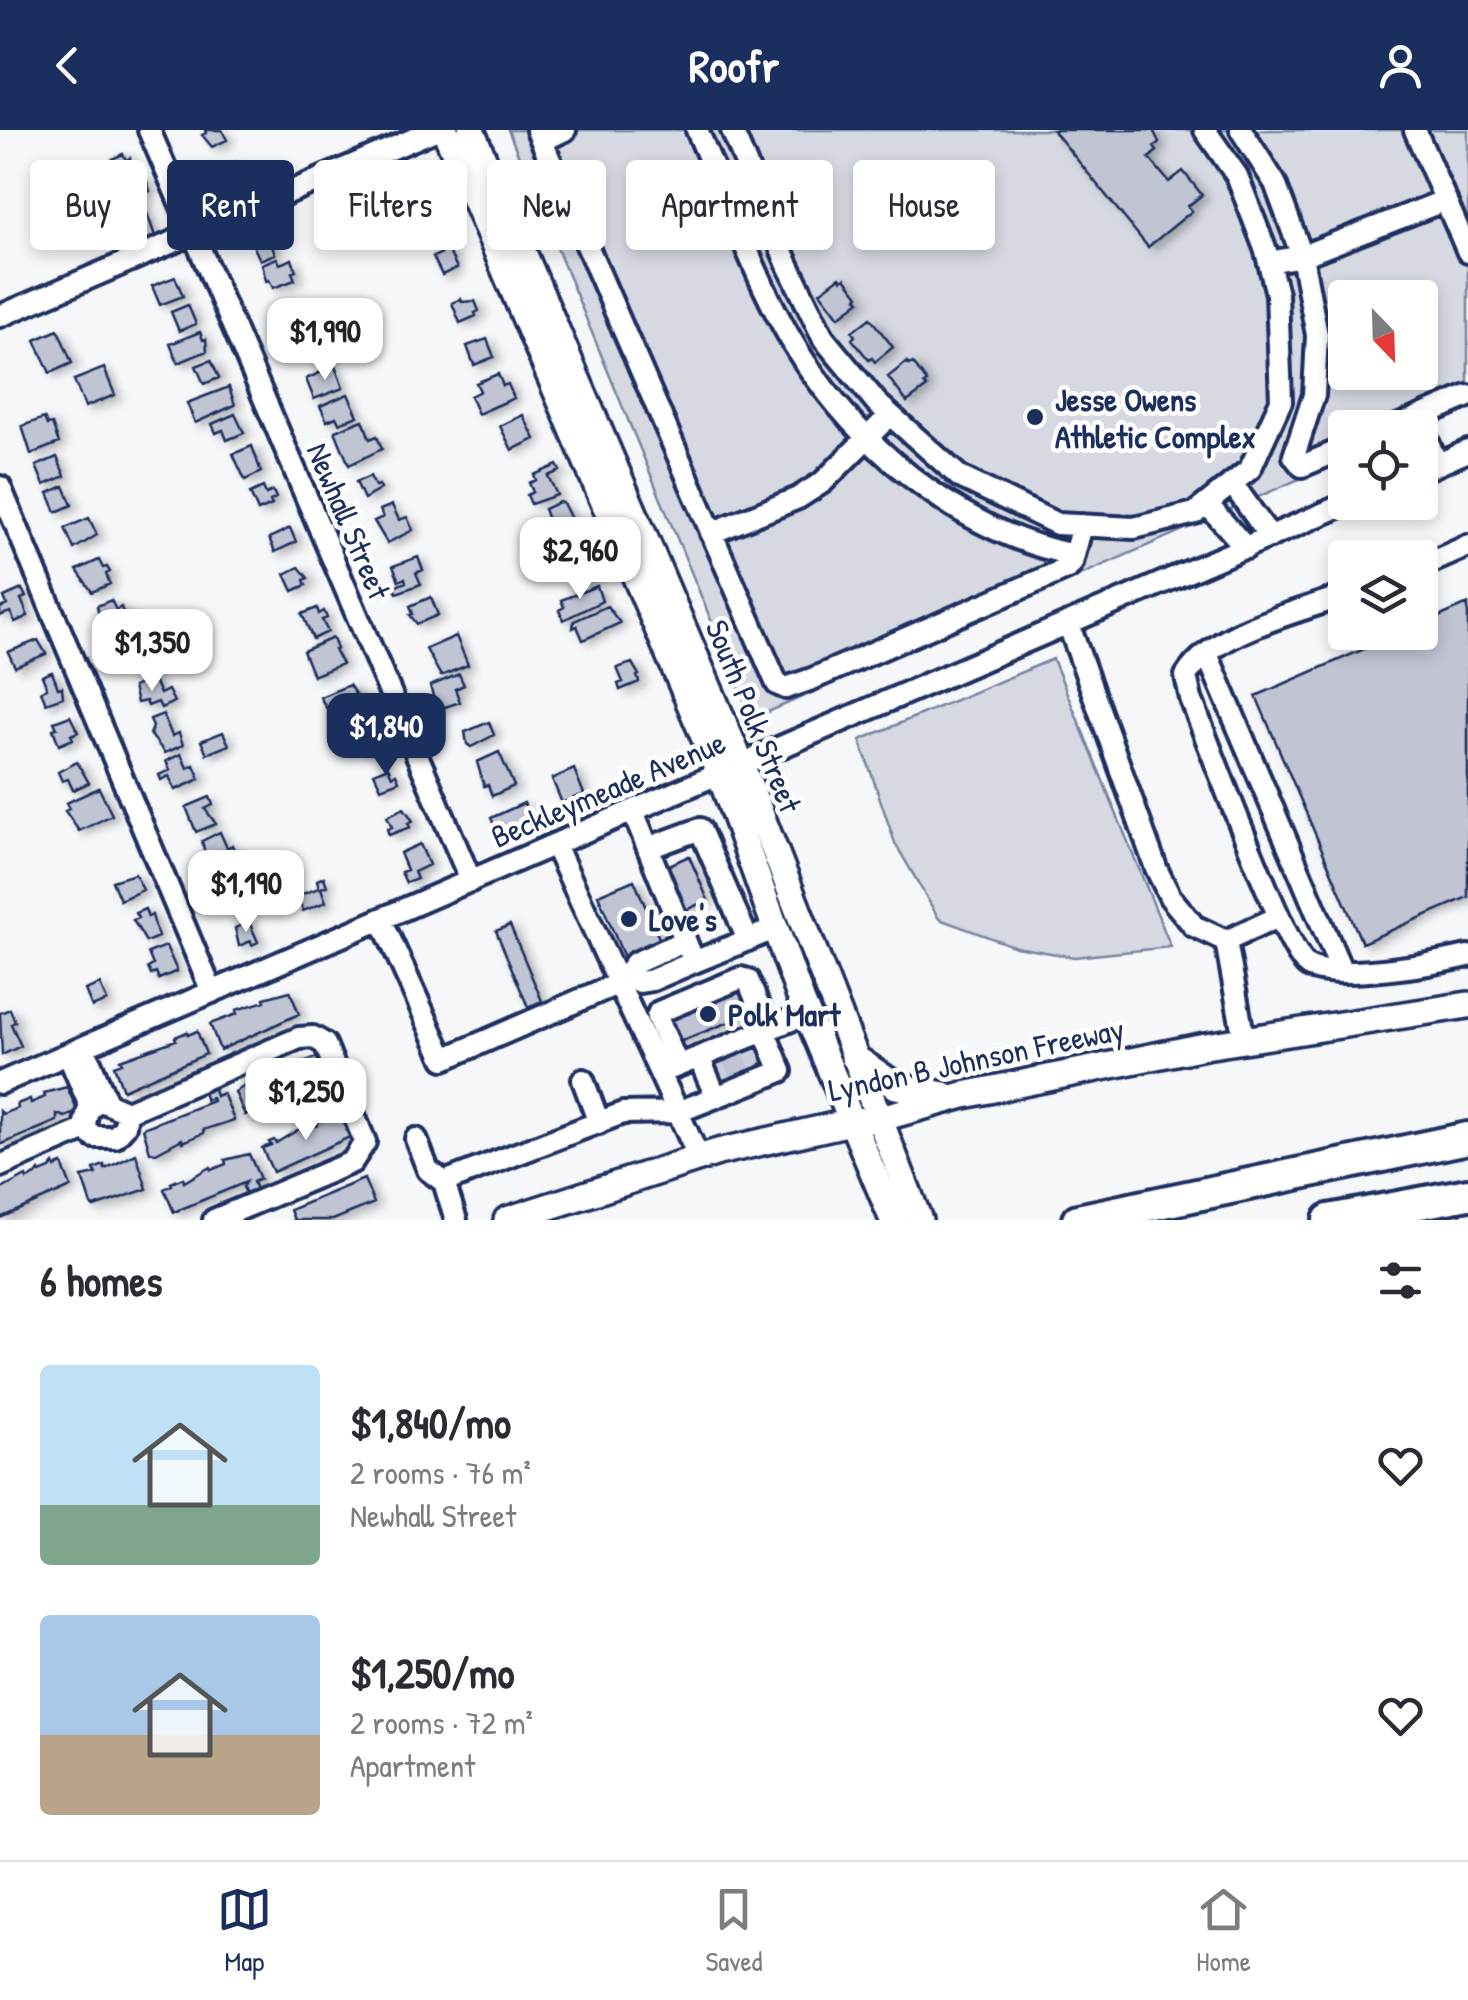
<!DOCTYPE html>
<html lang="en">
<head>
<meta charset="utf-8">
<style>
	:root { --surface:#fff; --page:#f2f2f3; --text:#2b2b33; --muted:#7c7c81; --line:#e1e1e2; --accent:#1b2f5e }
	body { margin:0; font-family:"Patrick Hand",sans-serif; background:var(--page); color:var(--text); height:100vh; display:flex; flex-direction:column; font-size:38px; white-space:nowrap }
	* { box-sizing:border-box; margin:0 }
	p { font-size:32px; color:var(--muted) }
	.icon { flex:none; width:55px; height:55px; fill:none; stroke:currentColor; stroke-width:2; stroke-linecap:round; stroke-linejoin:round }
	.map { position:relative; height:1090px; overflow:hidden }
	.panel { display:flex; flex-direction:column; background:var(--surface); flex:1 }
	.panel>* { flex:none }
	.guide { position:absolute; left:30px; top:30px; width:1410px; height:90px; display:flex; gap:20px }
	.needle { width:65px; rotate:157deg }
	.buttons { position:absolute; left:1328px; top:150px; display:grid; gap:20px }
	.buttons a { display:grid; place-items:center; width:110px; height:110px; border-radius:10px; background:var(--surface); box-shadow:0 5px 15px #0003; font-size:50px }
	.price { position:absolute; translate:-50% -85px; padding:0 22px; border-radius:20px; background:#fff; color:#222; font-size:32px; line-height:65px; filter:drop-shadow(0 2px 5px #0008) }
	.price::after { content:''; position:absolute; left:50%; top:60px; width:30px; height:22px; margin-left:-15px; background:inherit; clip-path:polygon(0 0,100% 0,50% 100%) }
	.price.active { background:var(--accent); color:#fff }
	ul { padding:0; list-style:none }
	li { display:flex; align-items:center; gap:30px; height:250px; padding:0 40px }
	li span { display:grid; place-items:center; flex:none; width:280px; height:200px; border-radius:10px; color:#555 }
	li>.icon { margin-inline-start:auto }
	span .icon { width:120px; height:120px; fill:#fffc; stroke-width:1 }
	li b { font-size:42px }
	h2 { display:flex; justify-content:space-between; align-items:center; height:120px; padding:0 40px; font-size:42px }
	.tag { padding:0 35px; border-radius:10px; background:var(--surface); box-shadow:0 5px 15px #0003; font-size:35px; line-height:90px }
	.tag.active { background:var(--accent); color:#fff }
	header { display:flex; justify-content:space-between; align-items:center; height:130px; padding:0 40px; background:var(--accent); color:#fff; font-size:45px; font-weight:700 }
	.dock { display:flex; justify-content:space-around; align-items:center; height:140px; border-top:2px solid var(--line); background:var(--surface); font-size:28px; color:var(--muted) }
	.dock a { display:grid; justify-items:center; gap:5px }
	.dock .active { color:var(--accent) }
	.map>svg:first-child { display:block }
	.green { fill:#d6d9e2; stroke:#7884a0; stroke-width:2.5; fill-rule:evenodd }
	.building { fill:#c0c4d3; stroke:#1b2f5e; stroke-width:2.5; filter:url(#shadow) }
	.lines { fill:none; stroke-linecap:round; stroke-linejoin:round }
	.minor-tunnel { stroke:#cacfda; stroke-width:20; stroke-dasharray:20 10; stroke-linecap:butt }
	.minor-casing { stroke:#1b2f5e; stroke-width:28 }
	.major-casing { stroke:#1b2f5e; stroke-width:32 }
	.highway-casing { stroke:#1b2f5e; stroke-width:38 }
	.minor { stroke:#fff; stroke-width:20 }
	.major { stroke:#fff; stroke-width:25 }
	.highway { stroke:#fff; stroke-width:30 }
	.poi-dot { fill:#1b2f5e; stroke:#fff; stroke-width:4 }
	.labels { text-anchor:middle; dominant-baseline:central; stroke-width:9; stroke-linejoin:round; paint-order:stroke }
	.poi-label { font-size:32px; font-weight:bold; fill:#1b2f5e; stroke:#fff; text-anchor:start }
	.street-label { font-size:32px; fill:#1b2f5e; stroke:#fff }
</style>
</head>
<body>
<header><svg class="icon" aria-label="back" viewBox="0 0 24 24"><path d="M15 5l-7 7 7 7"/></svg>Roofr<svg class="icon" aria-label="person" viewBox="0 0 24 24"><circle cx="12" cy="8" r="4"/><path d="M4 21q1-7 8-7t8 7"/></svg></header>
<div class="map">
<svg width="1468" height="1090" viewBox="0 0 1468 1090">
	<defs>
		<filter id="shadow"><feDropShadow dx="6" dy="3.5" stdDeviation="5" flood-color="#0004"/></filter>
	</defs>
	<rect width="100%" height="100%" fill="#f6f7f9"/>
	<filter id="ink" filterUnits="userSpaceOnUse"><feTurbulence type="fractalNoise" baseFrequency=".01" numOctaves="2"/><feDisplacementMap in="SourceGraphic" scale="20" xChannelSelector="R" yChannelSelector="G"/><feConvolveMatrix kernelMatrix="1 2 1 2 8 2 1 2 1" color-interpolation-filters="sRGB"/></filter>
	<g filter="url(#ink)">
		<!-- green -->
		<path class="green" d="M508,0H1468V276L1418,297L1345,298V329L752,589ZM1345,168H1420V242H1345Z
			M1053,529L1171,817L1074,827L1016,817L939,789L895,713L860,610Z"/>
		<!-- building -->
		<path class="building" d="M205,0H222L227,10L212,17L202,5L206,3Z
			M1053,0H1153L1159,12L1154,17L1157,21L1149,28L1169,52L1183,41L1202,65L1188,76L1192,81L1148,117Z
			M123,24L126,30L130,28L131,40L108,50L104,42L113,39L112,29Z
			M235,32L242,46L247,43L250,51L233,62L221,39Z
			M413,42L424,57L420,59L426,74L399,84L394,73L407,65L399,48Z
			M146,49L150,61L141,65L146,77L127,87L123,78L118,80L113,66Z
			M147,83L155,106L142,112L132,90Z
			M268,106L275,124L260,130L252,113Z
			M448,120L457,138L442,145L433,127Z
			M277,128L280,134L292,129L296,141L292,142L295,150L273,158L269,150L266,151L262,134Z
			M175,147L183,166L160,175L152,156Z
			M840,147L842,150L845,148L859,166L857,168L860,171L839,187L820,162Z
			M461,169L462,172L475,171L479,181L475,183L476,186L460,193L452,173Z
			M188,175L196,194L179,201L171,182Z
			M870,188L893,217L875,232L872,228L869,230L852,209L855,206L852,202Z
			M58,200L72,233L50,243L35,210Z
			M200,202L203,210L206,209L207,221L178,233L170,214Z
			M487,209L494,227L474,235L467,216Z
			M211,230L219,248L204,254L196,236Z
			M907,232L909,235L913,233L927,252L924,254L927,257L907,272L888,247Z
			M335,236L343,258L314,269L306,249Z
			M104,238L115,265L85,277L74,250Z
			M498,244L503,256L508,254L514,268L478,284L470,266L480,261L476,253Z
			M229,257L235,275L195,293L187,273Z
			M348,264L358,286L339,293L336,287L327,291L320,276Z
			M235,284L244,303L227,310L223,300L216,303L212,294Z
			M523,285L535,309L512,320L500,296Z
			M44,288L47,295L52,294L59,313L31,324L22,296Z
			M363,290L370,309L377,306L382,319L349,335L335,301Z
			M252,316L261,342L245,350L233,324Z
			M57,327L65,346L44,355L36,336Z
			M557,335L560,341L548,346L557,365L531,374L527,365L533,362L529,353L536,350L534,345Z
			M370,346L375,356L379,355L381,359L364,369L356,352Z
			M64,356L72,375L56,382L48,363Z
			M263,357L266,364L273,361L276,368L270,371L272,375L258,381L250,363Z
			M559,372L563,373L570,387L551,398L544,379Z
			M392,375L399,390L407,387L413,400L387,413L374,391L383,387L380,380Z
			M89,388L97,405L74,419L65,398Z
			M290,398L296,412L275,422L269,408Z
			M573,400L581,418L565,425L557,407Z
			M418,427L423,440L416,443L421,454L397,463L394,457L406,452L405,448L399,451L393,436Z
			M584,427L588,434L592,432L594,437L590,439L593,445L578,452L570,434Z
			M99,430L103,438L107,437L110,442L106,444L110,454L92,462L77,440Z
			M299,437L308,448L304,450L306,455L293,461L285,444Z
			M597,456L602,471L563,490L559,480L564,477L561,470Z
			M22,459L26,467L21,469L28,486L15,492L10,482L0,486V478L7,475L4,467Z
			M431,467L438,485L417,494L410,485L413,484L410,476Z
			M111,470L116,480L121,477L124,485L101,493L97,476Z
			M1468,474V767L1362,813L1256,566L1403,502H1420V495Z
			M607,476L620,493L583,510L577,496L573,498L574,491Z
			M317,478L319,484L324,481L327,488L322,490L328,502L313,509L302,484Z
			M456,506L468,535L441,546L426,519Z
			M333,508L337,519L334,520L342,534L313,546L303,521Z
			M38,510L46,524L15,537L8,522Z
			M131,510L141,533L122,541L116,525L119,523L116,516Z
			M632,533L639,545L637,546L639,552L620,560L618,554L623,552L617,538Z
			M52,542L58,558L62,557L63,567L46,573L41,561L47,558L42,546Z
			M459,544L464,555L455,559L460,572L445,577L436,576L430,556Z
			M153,548L160,564L168,560L174,572L161,578L158,572L148,576L146,571L137,573L133,557Z
			M349,555L358,568L355,569L357,575L331,586L320,567Z
			M163,584L172,606L179,603L183,615L165,623L150,604L153,597L150,589Z
			M70,586L78,602L71,605L73,609L59,615L53,599L57,598L54,592Z
			M489,592L494,605L471,617L467,614L465,602Z
			M373,596L376,613L361,619L355,603Z
			M223,602L229,615L207,624L201,611Z
			M499,622L514,656L492,666L488,655L484,656L477,632Z
			M181,624L187,638L194,635L200,649L175,660L169,646L161,650L159,645L170,640L166,631Z
			M77,632L89,653L73,660L68,649L62,651L58,642Z
			M388,637L392,646L396,644L399,651L381,658L374,643Z
			M574,639L584,664L562,673L552,649Z
			M99,658L112,685L79,701L65,681L69,679L66,673Z
			M210,667L213,675L205,679L216,694L196,702L186,677Z
			M524,673L531,689L498,704L491,688Z
			M404,678L413,691L408,693L410,697L389,705L387,699L392,697L387,686Z
			M220,702L227,718L232,715L239,731L216,741L209,727L206,728L202,711Z
			M420,714L429,735L414,742L417,749L406,753L401,742L407,740L400,723Z
			M689,726L708,770L686,780L667,736Z
			M135,744L143,760L120,770L112,751Z
			M324,747L327,756L321,758L326,772L303,781L297,766L319,758L317,750Z
			M634,750L661,813L625,830L598,765Z
			M145,779L148,787L152,785L158,807L146,812L133,790L138,788L135,783Z
			M249,792L258,812L252,815L251,811L239,816L235,798Z
			M510,795L542,871L528,877L496,801Z
			M166,816L177,841L159,849L156,842L151,845L148,838L153,835L148,823Z
			M100,854L107,871L92,877L85,860Z
			M743,854L754,882L674,914L663,886Z
			M290,861L299,884L220,920L210,894L237,884L236,880L265,871L264,868Z
			M10,879L15,892L11,894L21,916L2,925L0,883Z
			M197,901L206,924L123,960L114,936L122,933L120,930L176,910L175,907L187,902L188,905Z
			M754,913L763,938L717,956L708,932Z
			M317,927L327,951L245,985L235,962L249,953L257,952L256,949Z
			M213,956L216,966L223,963L234,990L203,1000L204,1003L183,1012L182,1009L156,1023L150,1022L143,998L213,971L212,968L206,970L202,961Z
			M67,957L78,982L65,987L57,984V991L0,1015V981L3,984L18,978L17,974L30,969L31,973L45,967L44,963Z
			M340,985L350,1007L273,1042L262,1018L271,1015L269,1012L274,1010L276,1013L301,998L303,1001L317,995L316,992Z
			M136,1024L147,1059L94,1077L91,1075L82,1047L96,1044L94,1039L104,1035L105,1039Z
			M249,1024L260,1049L253,1052L257,1062L247,1066L243,1057L246,1052L174,1082L164,1059L172,1055L171,1053L183,1048L184,1052L210,1037L211,1040L226,1034L225,1030Z
			M54,1034L55,1037L62,1034L71,1057L0,1088V1060L26,1046L27,1049L36,1045L39,1041L40,1043L50,1039Z
			M364,1049L374,1073L333,1090H294L290,1080Z"/>
		<g class="lines">
			<!-- minor-tunnel -->
			<path class="minor-tunnel" d="M751,915L761,939
				M712,931L722,955"/>
			<!-- minor casing -->
			<g class="minor-casing">
				<path id="minor" d="M149,0L471,751
					M537,0L777,554L786,558L812,549L1068,438L1072,433L1082,395
					M697,0C731,77 763,173 811,241C873,329 968,404 1074,425
					M732,0L787,133L824,209L877,273L960,347L1057,394L1134,398L1195,383L1250,339L1281,271L1277,164L1266,121L1237,46L1205,0
					M1241,0L1275,53L1302,126L1446,70
					M1415,0L1468,122
					M542,11L565,0
					M1269,132L1302,126L1317,205L1314,265L1294,326L1302,336L1345,318
					M0,186L435,0
					M1418,287L1437,334
					M1393,298L1468,266
					M1420,342L1468,321
					M1232,353L1270,407
					M0,357L212,862
					M1207,374L1246,418
					M711,403L798,368L823,352L890,285
					M1420,437L1468,416
					M1345,465C1296,483 1215,500 1186,546L1191,569C1206,607 1287,824 1308,836C1337,851 1434,834 1468,826
					M1068,493L1156,738L1170,767L1194,796L1226,811
					M1207,524L1342,842
					M633,681L694,832L774,799
					M555,715L699,1028
					M648,718L700,699L748,810
					M381,789L444,929L619,853
					M685,811L635,833L631,838L632,846L640,852L652,850L694,832
					M1244,910L1226,811L1278,787
					M84,917L107,973
					M68,924L91,978
					M699,927L716,967
					M678,936L657,887L659,882L741,848L748,850L768,899
					M665,941L806,884
					M583,950L599,993
					M0,953L1350,372
					M99,970L127,982L125,996L115,1007H94L84,997L88,981Z
					M127,982L299,908L313,907L325,914L365,1012L352,1032L214,1090
					M416,1009L428,1040L444,1052
					M0,1036L86,999
					M456,1090L444,1052L623,983L678,982L781,941L764,901"/>
			</g>
			<!-- major casing -->
			<g class="major-casing">
				<path id="major" d="M445,0L720,644L802,872L893,1090
					M471,0L741,634L919,1090
					M854,927L896,956L944,965
					M507,1090L718,1022L851,992L878,989L964,965L1205,916L1468,875"/>
			</g>
			<!-- highway casing -->
			<g class="highway-casing">
				<path id="highway" d="M1078,1090L1468,1008
					M1329,1090L1468,1064"/>
			</g>
			<!-- minor -->
			<use href="#minor" class="minor"/>
			<!-- major -->
			<use href="#major" class="major"/>
			<!-- highway -->
			<use href="#highway" class="highway"/>
		</g>
	</g>
	<!-- markers -->
	<g class="poi-dot">
		<circle cx="1035" cy="287" r="10"/>
		<circle cx="629" cy="789" r="10"/>
		<circle cx="708" cy="884" r="10"/>
	</g>
	<g class="labels">
		<!-- poi labels -->
		<g class="poi-label">
			<text x="1055" y="269">Jesse Owens<tspan x="1055" dy="37">Athletic Complex</tspan></text>
			<text x="649" y="789">Love's</text>
			<text x="728" y="884">Polk Mart</text>
		</g>
		<!-- street labels -->
		<g class="street-label">
			<text transform="translate(349 391) rotate(67)">Newhall Street</text>
			<text transform="translate(754 586) rotate(68)">South Polk Street</text>
			<text transform="translate(608 659) rotate(-23)">Beckleymeade Avenue</text>
			<text transform="translate(976 929) rotate(-12)">Lyndon B Johnson Freeway</text>
		</g>
	</g>
</svg>
<div class="buttons">
<a><svg class="needle" viewBox="-14 -14 28 28"><path d="M0-13l5 13h-10z" fill="#e53935"/><path d="M0 13l5-13h-10z" fill="#7c7c81"/></svg></a>
<a><svg class="icon" aria-label="locate" viewBox="0 0 24 24"><circle cx="12" cy="12" r="6"/><path d="M12 2v4M12 18v4M2 12h4M18 12h4"/></svg></a>
<a><svg class="icon" aria-label="layers" viewBox="0 0 24 24"><path d="M12 4l9 5-9 5-9-5zM3 14l9 5 9-5"/></svg></a>
</div>
<b class="price" style="left:325px;top:253px">$1,990</b>
<b class="price" style="left:580px;top:472px">$2,960</b>
<b class="price" style="left:152px;top:564px">$1,350</b>
<b class="price active" style="left:386px;top:648px">$1,840</b>
<b class="price" style="left:246px;top:805px">$1,190</b>
<b class="price" style="left:306px;top:1013px">$1,250</b>
<div class="guide">
<a class="tag">Buy</a>
<a class="tag active">Rent</a>
<a class="tag">Filters</a>
<a class="tag">New</a>
<a class="tag">Apartment</a>
<a class="tag">House</a>
</div>
</div>
<section class="panel">
<h2>6 homes<svg class="icon" aria-label="filters" viewBox="0 0 24 24"><path d="M4 7h16M4 17h16"/><circle cx="9" cy="7" r="2"/><circle cx="15" cy="17" r="2"/></svg></h2>
<ul>
<li><span style="background:linear-gradient(#bfe0f5 70%,#7fa58c 0)"><svg class="icon" aria-label="home" viewBox="0 0 24 24"><path d="M3 11l9-7 9 7M6 9v11h12V9"/></svg></span><div><b>$1,840/mo</b><p>2 rooms · 76 m²</p><p>Newhall Street</p></div><svg class="icon" aria-label="heart" viewBox="0 0 24 24"><path d="M12 20l-8-8c-3-5 5-10 8-4 3-6 11-1 8 4z"/></svg></li>
<li><span style="background:linear-gradient(#a9c7e8 60%,#b9a48a 0)"><svg class="icon" aria-label="home" viewBox="0 0 24 24"><path d="M3 11l9-7 9 7M6 9v11h12V9"/></svg></span><div><b>$1,250/mo</b><p>2 rooms · 72 m²</p><p>Apartment</p></div><svg class="icon" aria-label="heart" viewBox="0 0 24 24"><path d="M12 20l-8-8c-3-5 5-10 8-4 3-6 11-1 8 4z"/></svg></li>
</ul>
</section>
<nav class="dock">
<a class="active"><svg class="icon" aria-label="map" viewBox="0 0 24 24"><path d="M3 6l6-2 6 2 6-2v14l-6 2-6-2-6 2zM9 4v14M15 6v14"/></svg>Map</a>
<a><svg class="icon" aria-label="saved" viewBox="0 0 24 24"><path d="M7 4h10v16l-5-4-5 4z"/></svg>Saved</a>
<a><svg class="icon" aria-label="home" viewBox="0 0 24 24"><path d="M3 11l9-7 9 7M6 9v11h12V9"/></svg>Home</a>
</nav>
</body>
</html>
